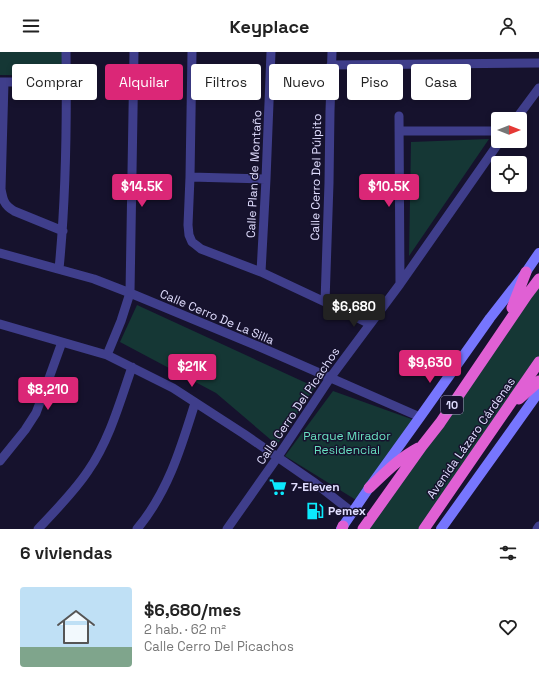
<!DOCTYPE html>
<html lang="es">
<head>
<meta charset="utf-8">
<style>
	:root { --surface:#fff; --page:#f2f2f2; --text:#222; --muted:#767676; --accent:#db2777 }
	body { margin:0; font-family:"Space Grotesk",sans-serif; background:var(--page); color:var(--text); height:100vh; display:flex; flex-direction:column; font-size:15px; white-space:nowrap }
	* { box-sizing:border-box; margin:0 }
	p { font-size:13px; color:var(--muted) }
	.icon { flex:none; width:22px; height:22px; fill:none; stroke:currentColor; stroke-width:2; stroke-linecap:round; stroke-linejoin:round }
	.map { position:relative; height:477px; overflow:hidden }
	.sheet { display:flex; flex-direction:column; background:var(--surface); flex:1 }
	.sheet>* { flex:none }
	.banner { position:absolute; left:12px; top:12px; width:515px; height:36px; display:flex; gap:8px }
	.needle { width:26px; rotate:90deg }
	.buttons { position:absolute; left:491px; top:60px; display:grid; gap:8px }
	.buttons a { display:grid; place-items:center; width:36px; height:36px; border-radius:4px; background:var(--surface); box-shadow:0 2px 6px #0003; font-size:20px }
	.price { position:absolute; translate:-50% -34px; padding:0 9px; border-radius:4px; background:var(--accent); color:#fff; font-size:13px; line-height:26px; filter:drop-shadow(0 1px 2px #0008) }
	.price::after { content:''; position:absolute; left:50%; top:24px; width:12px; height:9px; margin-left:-6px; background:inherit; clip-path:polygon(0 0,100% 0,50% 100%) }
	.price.current { background:#222; color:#fff }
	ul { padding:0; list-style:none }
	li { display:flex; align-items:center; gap:12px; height:100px; padding:0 20px }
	li span { display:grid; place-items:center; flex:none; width:112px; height:80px; border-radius:4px; color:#555 }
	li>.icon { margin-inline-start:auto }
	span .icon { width:48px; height:48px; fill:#fffc; stroke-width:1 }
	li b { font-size:17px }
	h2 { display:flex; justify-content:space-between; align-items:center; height:48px; padding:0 20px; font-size:17px }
	.tag { padding:0 14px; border-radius:4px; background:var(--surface); box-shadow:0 2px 6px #0003; font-size:14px; line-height:36px }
	.tag.current { background:var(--accent); color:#fff }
	header { display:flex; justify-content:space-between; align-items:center; height:52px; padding:0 20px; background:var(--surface); font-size:18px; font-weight:700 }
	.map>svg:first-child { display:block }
	.green { fill:#153735 }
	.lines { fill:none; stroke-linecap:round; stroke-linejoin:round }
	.minor { stroke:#3f3e8b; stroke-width:9 }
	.secondary { stroke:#7776fe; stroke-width:10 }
	.trunk { stroke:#e060d4; stroke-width:11 }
	.labels { text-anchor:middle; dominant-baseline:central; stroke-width:3; stroke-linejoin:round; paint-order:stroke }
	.shield { fill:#16122d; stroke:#a4a1c0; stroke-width:1 }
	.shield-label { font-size:11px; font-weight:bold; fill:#e1deff }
	.street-label { font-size:12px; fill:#e1deff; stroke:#16122d }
	.park-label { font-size:12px; fill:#68e0c0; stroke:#16122d }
	.poi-label { font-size:12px; font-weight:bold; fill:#e1deff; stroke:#16122d; text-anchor:start }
</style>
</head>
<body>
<header><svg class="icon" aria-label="menu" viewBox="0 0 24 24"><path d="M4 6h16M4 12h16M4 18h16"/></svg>Keyplace<svg class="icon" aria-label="person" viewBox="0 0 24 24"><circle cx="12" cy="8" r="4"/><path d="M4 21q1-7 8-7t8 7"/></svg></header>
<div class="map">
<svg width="539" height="477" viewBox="0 0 539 477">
	<rect width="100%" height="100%" fill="#16122d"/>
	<!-- green -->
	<path class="green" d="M0,0H63L62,24L0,23Z
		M489,87L409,204L411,90Z
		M539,231V317L422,477H366Z
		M137,253L315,335L277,393L216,341L120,290Z
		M333,339L414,368L356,448L285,404Z"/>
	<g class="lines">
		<!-- minor -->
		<path class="minor" d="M192,0L190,125L188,173L189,183L192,190L196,193L201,197L261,220L325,250L370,272
			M331,13L539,11
			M0,30H66
			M4,30L1,137C3,148 4,153 14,159L63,179
			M399,64L400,232
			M516,67L539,36
			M399,79H498
			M190,125L266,127
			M0,201L94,227L130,241L260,295L420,365
			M59,217C66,146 67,72 66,0
			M261,220L266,127L271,0
			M325,250L329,131L330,59L332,0
			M0,272L107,303L173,336L244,382L315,431L352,460
			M107,303L121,269L130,241L134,0
			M0,409L25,378L36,361L48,329L62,290
			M38,477C55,459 74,440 88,419C109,389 120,350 132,315
			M137,477C168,440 181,396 195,351
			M227,477L277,406L330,326L400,232L500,89
			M537,477L539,474"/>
		<!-- secondary -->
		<path class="secondary" d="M341,477L369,436L420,365L490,266L526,220L539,201
			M441,477L539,340"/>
		<!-- trunk -->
		<path class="trunk" d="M512,256L526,220
			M519,347L539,329
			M369,436C384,422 399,406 418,396
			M342,477L343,474
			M363,477L422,394L440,371L527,243L539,227
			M424,477L539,310"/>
	</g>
	<!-- icons -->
	<defs>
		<g id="supermarket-bare" transform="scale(1.38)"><path d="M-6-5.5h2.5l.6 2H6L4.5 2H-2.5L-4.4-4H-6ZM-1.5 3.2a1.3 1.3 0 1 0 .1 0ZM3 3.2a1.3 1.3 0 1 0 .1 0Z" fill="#0ce9fd" stroke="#16122d" stroke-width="2.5" paint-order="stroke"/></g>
		<g id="fuel-bare" transform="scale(1.38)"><path d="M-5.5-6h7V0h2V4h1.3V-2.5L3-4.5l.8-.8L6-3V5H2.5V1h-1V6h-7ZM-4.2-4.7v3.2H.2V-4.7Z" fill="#0ce9fd" stroke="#16122d" stroke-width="2.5" paint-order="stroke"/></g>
	</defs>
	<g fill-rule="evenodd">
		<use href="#supermarket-bare" x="278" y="435"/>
		<use href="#fuel-bare" x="315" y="459"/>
	</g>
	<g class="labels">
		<!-- shield labels -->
		<rect class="shield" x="441" y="344" width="22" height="18" rx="3"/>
		<g class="shield-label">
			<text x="452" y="353">10</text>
		</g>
		<!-- street labels -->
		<g class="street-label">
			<text transform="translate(254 122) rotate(-87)">Calle Plan de Montaño</text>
			<text transform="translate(316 125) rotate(-89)">Calle Cerro Del Púlpito</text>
			<text transform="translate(217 265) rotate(23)">Calle Cerro De La Silla</text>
			<text transform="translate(298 354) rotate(-56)">Calle Cerro Del Picachos</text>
			<text transform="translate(471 386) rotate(-55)">Avenida Lázaro Cárdenas</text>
		</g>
		<!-- park labels -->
		<g class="park-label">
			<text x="347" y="384">Parque Mirador<tspan x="347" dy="14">Residencial</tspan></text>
		</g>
		<!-- poi labels -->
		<g class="poi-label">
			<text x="291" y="435">7-Eleven</text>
			<text x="328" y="459">Pemex</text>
		</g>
	</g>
</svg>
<div class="buttons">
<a><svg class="needle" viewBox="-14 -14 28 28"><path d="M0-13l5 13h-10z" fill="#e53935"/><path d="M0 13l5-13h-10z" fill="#767676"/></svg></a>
<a><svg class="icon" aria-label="locate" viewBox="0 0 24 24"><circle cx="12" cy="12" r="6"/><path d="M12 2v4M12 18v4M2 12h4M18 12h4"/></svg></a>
</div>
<b class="price" style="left:142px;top:156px">$14.5K</b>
<b class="price" style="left:389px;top:156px">$10.5K</b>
<b class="price current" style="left:354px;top:276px">$6,680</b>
<b class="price" style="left:430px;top:332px">$9,630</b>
<b class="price" style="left:192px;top:336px">$21K</b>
<b class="price" style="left:48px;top:359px">$8,210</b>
<div class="banner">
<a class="tag">Comprar</a>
<a class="tag current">Alquilar</a>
<a class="tag">Filtros</a>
<a class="tag">Nuevo</a>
<a class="tag">Piso</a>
<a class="tag">Casa</a>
</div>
</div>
<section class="sheet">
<h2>6 viviendas<svg class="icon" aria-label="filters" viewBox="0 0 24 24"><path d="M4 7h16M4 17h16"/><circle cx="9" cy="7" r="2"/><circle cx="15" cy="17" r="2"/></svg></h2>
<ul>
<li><span style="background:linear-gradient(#bfe0f5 75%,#7fa58c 0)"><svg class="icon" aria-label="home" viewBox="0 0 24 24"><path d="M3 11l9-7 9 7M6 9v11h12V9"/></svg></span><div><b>$6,680/mes</b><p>2 hab. · 62 m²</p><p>Calle Cerro Del Picachos</p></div><svg class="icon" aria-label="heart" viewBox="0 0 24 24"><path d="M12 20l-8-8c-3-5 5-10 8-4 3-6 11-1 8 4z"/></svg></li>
</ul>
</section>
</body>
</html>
